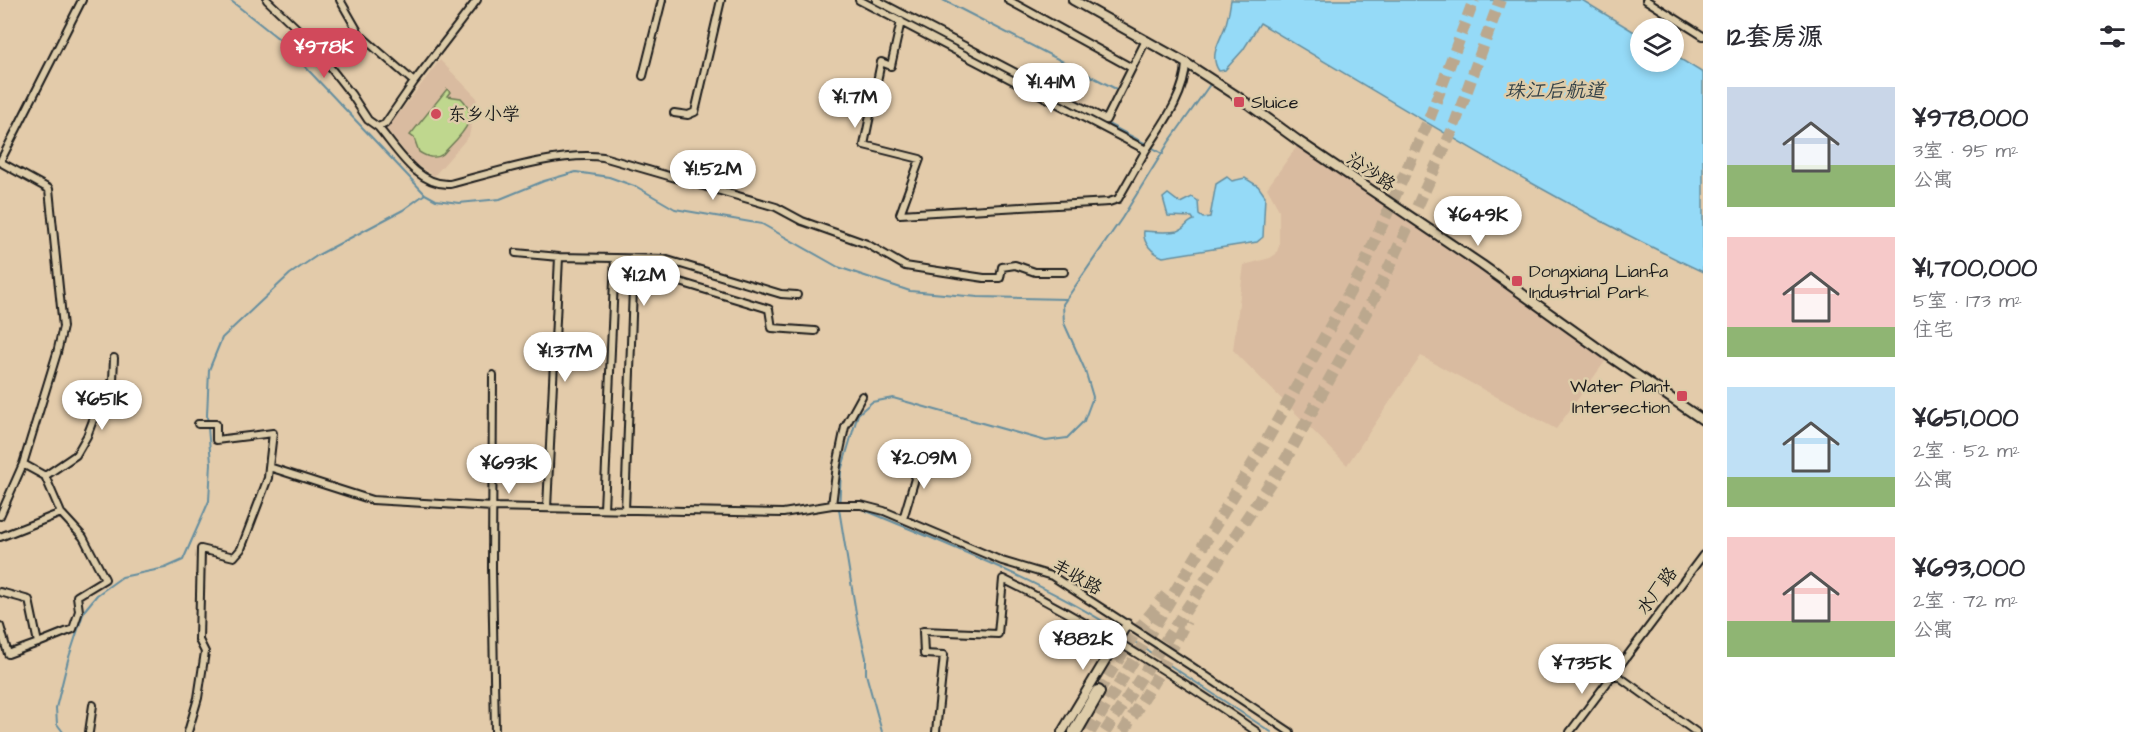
<!DOCTYPE html>
<html lang="zh">
<head>
<meta charset="utf-8">
<style>
	:root { --surface:#fff; --page:#f2f2f3; --text:#2b2b33; --muted:#7c7c81; --accent:#d1495b }
	body { margin:0; font-family:"Architects Daughter","LXGW WenKai TC",sans-serif; background:var(--page); color:var(--text); height:100vh; display:flex; flex-direction:column; font-size:22px; white-space:nowrap }
	* { box-sizing:border-box; margin:0 }
	p { font-size:20px; color:var(--muted) }
	.icon { flex:none; width:33px; height:33px; fill:none; stroke:currentColor; stroke-width:2; stroke-linecap:round; stroke-linejoin:round }
	.map { position:relative; flex:1; overflow:hidden }
	.details { display:flex; flex-direction:column; background:var(--surface); width:450px }
	.details>* { flex:none }
	.buttons { position:absolute; left:1630px; top:18px; display:grid; gap:12px }
	.buttons a { display:grid; place-items:center; width:54px; height:54px; border-radius:50%; background:var(--surface); box-shadow:0 3px 9px #0003; font-size:30px }
	.price { position:absolute; translate:-50% -51px; padding:0 14px; border-radius:21px; background:#fff; color:#222; font-size:20px; line-height:39px; filter:drop-shadow(0 2px 3px #0008) }
	.price::after { content:''; position:absolute; left:50%; top:36px; width:18px; height:14px; margin-left:-9px; background:inherit; clip-path:polygon(0 0,100% 0,50% 100%) }
	.price.on { background:var(--accent); color:#fff }
	ul { padding:0; list-style:none }
	li { display:flex; align-items:center; gap:18px; height:150px; padding:0 24px }
	li span { display:grid; place-items:center; flex:none; width:168px; height:120px; border-radius:0px; color:#555 }
	li>.icon { margin-inline-start:auto }
	span .icon { width:72px; height:72px; fill:#fffc; stroke-width:1 }
	li b { font-size:26px }
	h2 { display:flex; justify-content:space-between; align-items:center; height:72px; padding:0 24px; font-size:26px }
	main { display:flex; flex:1; min-height:0 }
	.map>svg:first-child { display:block }
	.built { fill:#d9bba0 }
	.green { fill:#bfd78e; stroke:#6e7a55; stroke-width:1.5 }
	.water { fill:#95daf7; stroke:#658e9f; stroke-width:1.5 }
	.lines { fill:none; stroke-linecap:round; stroke-linejoin:round }
	.stream { stroke:#658e9f; stroke-width:2 }
	.motorway-tunnel { stroke:#bba88e; stroke-width:12; stroke-dasharray:12 6; stroke-linecap:butt }
	.minor-casing { stroke:#1c1c1c; stroke-width:10 }
	.tertiary-casing { stroke:#1c1c1c; stroke-width:12 }
	.motorway-casing { stroke:#1c1c1c; stroke-width:16 }
	.minor { stroke:#ddcca9; stroke-width:6 }
	.tertiary { stroke:#ddcca9; stroke-width:8 }
	.motorway { stroke:#ddcca9; stroke-width:12 }
	.poi-dot { fill:#d1495b; stroke:#ddcca9; stroke-width:2 }
	.labels { text-anchor:middle; dominant-baseline:central; stroke-width:5; stroke-linejoin:round; paint-order:stroke }
	.poi-label { font-size:18px; fill:#1c1c1c; stroke:#ddcca9; text-anchor:start }
	.street-label { font-size:18px; fill:#1c1c1c; stroke:#ddcca9 }
	.water-label { font-size:20px; font-style:italic; fill:#344248; stroke:#ddcca9 }
</style>
</head>
<body>
<main>
<div class="map">
<svg width="1703" height="732" viewBox="0 0 1703 732">
	<rect width="100%" height="100%" fill="#e3cbaa"/>
	<filter id="ink" filterUnits="userSpaceOnUse"><feTurbulence type="fractalNoise" baseFrequency=".0167" numOctaves="2"/><feDisplacementMap in="SourceGraphic" scale="12" xChannelSelector="R" yChannelSelector="G"/><feConvolveMatrix kernelMatrix="1 2 1 2 8 2 1 2 1" color-interpolation-filters="sRGB"/></filter>
	<g filter="url(#ink)">
		<!-- built -->
		<path class="built" d="M440,60L477,98L469,136L434,176L414,163L387,129Z
			M1300,142L1609,356L1556,429L1421,356L1347,465L1233,350L1244,265L1270,258L1276,254L1279,246V210L1267,188Z"/>
		<!-- green -->
		<path class="green" d="M447,89L450,92L447,96L461,98C483,119 458,137 443,154C435,160 427,157 419,152L414,138L410,135Z"/>
		<!-- water -->
		<path class="water" d="M1231,0H1582L1641,36V62H1674V55L1703,73V272C1550,200 1405,109 1260,23L1243,50L1225,70L1219,71C1208,55 1221,40 1226,24C1228,17 1230,8 1231,0Z
			M1227,177L1232,181L1245,178L1258,186L1265,196L1263,237L1257,242L1163,257C1153,253 1142,243 1144,231C1155,232 1167,233 1178,231C1185,229 1187,222 1194,220L1192,217L1168,216L1163,198L1168,194L1180,203L1192,197L1198,201L1199,215L1203,218L1210,217L1216,184Z"/>
		<g class="lines">
			<!-- stream -->
			<path class="stream" d="M230,0L279,39L425,194
				M943,0L1118,90
				M1104,122L1146,144
				M1153,148L1163,154
				M839,509H862C950,546 1040,580 1120,632
				M1124,635L1271,732
				M63,732L57,724L56,708L68,660L84,611L97,595L122,577L165,568L183,560L209,501L211,463L207,415L209,370L222,338L290,274L318,255L403,210L425,194L436,200L459,203L500,199L544,181L576,172L609,177L637,187L675,209L762,224L838,267L910,291L978,297L1066,299
				M882,732L866,674V658L857,619L839,509L841,471L858,414L872,402L893,398L1046,441L1067,438L1084,421L1093,397L1085,370L1064,323L1063,304L1122,218L1169,142L1211,83"/>
			<!-- motorway-tunnel -->
			<path class="motorway-tunnel" d="M1098,692L1133,636L1166,595
				M1090,732L1264,445L1362,270L1430,117L1474,0
				M1105,732L1286,459L1382,283L1453,129L1500,0
				M1123,732L1163,666L1186,621"/>
			<!-- minor casing -->
			<g class="minor-casing">
				<path id="minor" d="M267,0L308,39L351,94L368,120L378,127L385,124L414,82L477,0
					M340,0L360,35L414,82
					M859,0L1146,150C1163,124 1185,95 1186,63
					M876,0L1106,120L1146,40
					M1008,0L1132,68
					M1646,0L1703,36
					M901,21L891,66L881,62L864,145L920,159L900,214L1109,202L1118,199L1146,150
					M643,76L662,0
					M674,113L688,115L695,112L721,0
					M378,127C397,149 417,186 450,184C493,173 559,151 603,157L776,207L802,221L867,244L905,266L984,278H1000L1002,267L1015,265L1035,272H1064
					M0,162L49,189L63,327L57,353L23,464L0,516
					M0,162L82,0
					M516,253L559,257L615,258L604,509
					M615,258L664,259L781,294L797,295
					M667,282L670,261
					M493,375L492,568L495,732
					M198,424H216V440L273,433L269,467L372,500L493,507L783,513L832,505H861L884,511L1002,561L1052,576L1191,666L1290,732
					M45,476L76,455L87,436L101,399L113,380L114,358
					M832,505L837,465L845,427L862,396
					M547,508L559,257
					M625,510L633,288L635,279L680,282L769,309L772,328L815,331
					M903,519L922,455
					M0,537L61,513
					M0,592L29,600L38,643L73,629L79,611L77,596L105,579L83,537L61,513L45,476L23,464
					M0,626L8,654L38,643
					M1614,673L1696,732
					M89,732L93,705
					M188,732L198,698L205,652L199,640L201,549L234,557L241,549L268,478L269,467
					M936,732L944,655L924,654L923,631L998,634L1003,579C1091,623 1176,676 1257,732
					M1570,732L1703,555"/>
			</g>
			<!-- tertiary casing -->
			<g class="tertiary-casing">
				<path id="tertiary" d="M1073,0L1186,63L1237,96L1300,142L1482,265L1609,356L1703,420
					M1062,732L1127,624"/>
			</g>
			<!-- motorway casing -->
			<g class="motorway-casing">
				<path id="motorway" d="M1075,732L1098,692"/>
			</g>
			<!-- minor -->
			<use href="#minor" class="minor"/>
			<!-- tertiary -->
			<use href="#tertiary" class="tertiary"/>
			<!-- motorway -->
			<use href="#motorway" class="motorway"/>
		</g>
	</g>
	<!-- markers -->
	<g class="poi-dot">
		<rect x="1233" y="96" width="12" height="12" rx="3"/>
		<circle cx="436" cy="114" r="6"/>
		<rect x="1511" y="275" width="12" height="12" rx="3"/>
		<rect x="1676" y="390" width="12" height="12" rx="3"/>
	</g>
	<g class="labels">
		<!-- poi labels -->
		<g class="poi-label">
			<text x="1251" y="102">Sluice</text>
			<text x="448" y="114">东乡小学</text>
			<text x="1529" y="271">Dongxiang Lianfa<tspan x="1529" dy="21">Industrial Park</tspan></text>
			<text x="1670" y="386" text-anchor="end">Water Plant<tspan x="1670" dy="21">Intersection</tspan></text>
		</g>
		<!-- street labels -->
		<g class="street-label">
			<text transform="translate(1371 172) rotate(34)">沿沙路</text>
			<text transform="translate(1077 577) rotate(29)">丰收路</text>
			<text transform="translate(1657 591) rotate(-53)">水厂路</text>
		</g>
		<!-- water labels -->
		<g class="water-label">
			<text x="1555" y="91">珠江后航道</text>
		</g>
	</g>
</svg>
<div class="buttons">
<a><svg class="icon" aria-label="layers" viewBox="0 0 24 24"><path d="M12 4l9 5-9 5-9-5zM3 14l9 5 9-5"/></svg></a>
</div>
<b class="price on" style="left:324px;top:79px">¥978K</b>
<b class="price" style="left:1051px;top:114px">¥1.41M</b>
<b class="price" style="left:855px;top:129px">¥1.7M</b>
<b class="price" style="left:713px;top:201px">¥1.52M</b>
<b class="price" style="left:1478px;top:247px">¥649K</b>
<b class="price" style="left:644px;top:307px">¥1.2M</b>
<b class="price" style="left:565px;top:383px">¥1.37M</b>
<b class="price" style="left:102px;top:431px">¥651K</b>
<b class="price" style="left:924px;top:490px">¥2.09M</b>
<b class="price" style="left:509px;top:495px">¥693K</b>
<b class="price" style="left:1083px;top:671px">¥882K</b>
<b class="price" style="left:1582px;top:695px">¥735K</b>
</div>
<section class="details">
<h2>12套房源<svg class="icon" aria-label="filters" viewBox="0 0 24 24"><path d="M4 7h16M4 17h16"/><circle cx="9" cy="7" r="2"/><circle cx="15" cy="17" r="2"/></svg></h2>
<ul>
<li><span style="background:linear-gradient(#c9d6e8 65%,#8fb573 0)"><svg class="icon" aria-label="home" viewBox="0 0 24 24"><path d="M3 11l9-7 9 7M6 9v11h12V9"/></svg></span><div><b>¥978,000</b><p>3室 · 95 m²</p><p>公寓</p></div></li>
<li><span style="background:linear-gradient(#f6c9c9 75%,#8fb573 0)"><svg class="icon" aria-label="home" viewBox="0 0 24 24"><path d="M3 11l9-7 9 7M6 9v11h12V9"/></svg></span><div><b>¥1,700,000</b><p>5室 · 173 m²</p><p>住宅</p></div></li>
<li><span style="background:linear-gradient(#bfe0f5 75%,#8fb573 0)"><svg class="icon" aria-label="home" viewBox="0 0 24 24"><path d="M3 11l9-7 9 7M6 9v11h12V9"/></svg></span><div><b>¥651,000</b><p>2室 · 52 m²</p><p>公寓</p></div></li>
<li><span style="background:linear-gradient(#f6c9c9 70%,#8fb573 0)"><svg class="icon" aria-label="home" viewBox="0 0 24 24"><path d="M3 11l9-7 9 7M6 9v11h12V9"/></svg></span><div><b>¥693,000</b><p>2室 · 72 m²</p><p>公寓</p></div></li>
</ul>
</section>
</main>
</body>
</html>
